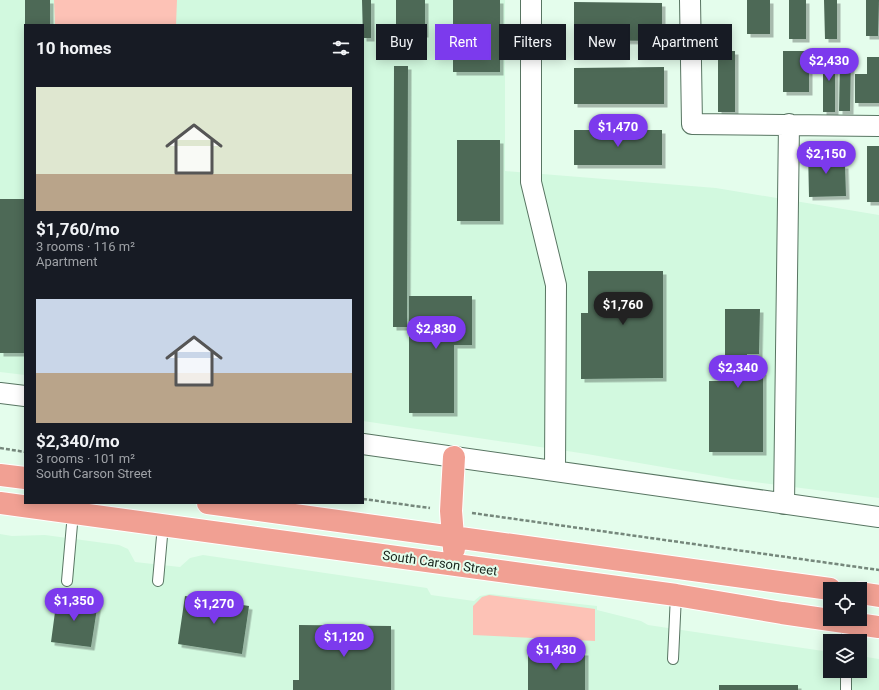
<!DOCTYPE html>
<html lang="en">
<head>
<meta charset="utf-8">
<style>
	:root { --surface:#171b24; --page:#242831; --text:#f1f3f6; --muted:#9ea1a6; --accent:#7c3aed }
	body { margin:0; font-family:Roboto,sans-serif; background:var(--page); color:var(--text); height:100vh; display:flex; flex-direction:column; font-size:15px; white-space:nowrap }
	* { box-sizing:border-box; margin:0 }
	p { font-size:13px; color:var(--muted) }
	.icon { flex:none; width:22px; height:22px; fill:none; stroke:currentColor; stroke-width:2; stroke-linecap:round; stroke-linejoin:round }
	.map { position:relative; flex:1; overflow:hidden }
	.drawer { position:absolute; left:24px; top:24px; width:340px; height:480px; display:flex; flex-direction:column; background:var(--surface); border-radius:0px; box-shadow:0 2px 10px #0003 }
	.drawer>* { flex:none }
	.banner { position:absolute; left:376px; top:24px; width:380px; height:36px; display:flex; gap:8px }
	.fabs { position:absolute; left:823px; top:582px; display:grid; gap:8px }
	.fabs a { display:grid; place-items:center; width:44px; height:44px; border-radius:0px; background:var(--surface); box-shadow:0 2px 10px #0003; font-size:20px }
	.price { position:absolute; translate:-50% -34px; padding:0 9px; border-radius:14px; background:var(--accent); color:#fff; font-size:13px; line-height:26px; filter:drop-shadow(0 1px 2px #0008) }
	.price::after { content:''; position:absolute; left:50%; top:24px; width:12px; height:9px; margin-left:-6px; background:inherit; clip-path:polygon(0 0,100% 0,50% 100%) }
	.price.active { background:#222; color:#fff }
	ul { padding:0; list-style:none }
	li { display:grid; align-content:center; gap:8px; height:212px; padding:0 12px }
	li span { display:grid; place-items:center; height:124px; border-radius:0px; color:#555 }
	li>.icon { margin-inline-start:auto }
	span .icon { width:72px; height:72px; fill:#fffc; stroke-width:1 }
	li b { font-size:17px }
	h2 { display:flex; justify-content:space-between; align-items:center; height:48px; padding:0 12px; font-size:17px }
	.chip { padding:0 14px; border-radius:0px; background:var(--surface); box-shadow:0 2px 10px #0003; font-size:14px; line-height:36px }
	.chip.active { background:var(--accent); color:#fff }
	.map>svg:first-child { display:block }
	.built { fill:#d2f9df }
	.green { fill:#fdc2b6 }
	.building { fill:#4d6957; filter:url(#shadow) }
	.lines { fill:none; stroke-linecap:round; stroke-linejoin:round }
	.lane-casing { stroke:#587562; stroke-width:12 }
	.street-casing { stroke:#587562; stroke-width:22 }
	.primary-casing { stroke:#fff; stroke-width:24 }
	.path { stroke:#75877b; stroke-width:2.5; stroke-dasharray:4 2; stroke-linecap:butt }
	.lane { stroke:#fff; stroke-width:10 }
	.street { stroke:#fff; stroke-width:20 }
	.primary { stroke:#f1a093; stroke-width:22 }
	.labels { text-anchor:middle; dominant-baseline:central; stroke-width:4; stroke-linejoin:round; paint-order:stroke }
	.street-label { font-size:13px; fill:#16221a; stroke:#e4fdec }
</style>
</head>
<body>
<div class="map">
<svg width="879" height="690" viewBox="0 0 879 690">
	<defs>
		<filter id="shadow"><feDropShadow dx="3.5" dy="3.5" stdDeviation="0" flood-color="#0004"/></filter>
	</defs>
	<rect width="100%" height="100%" fill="#e4fdec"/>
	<!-- built -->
	<path class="built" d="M0,0H505V171L716,188L879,215V498L732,479L587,454L363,421V25H25V375L0,372Z
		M0,534L12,536L45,535L119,545L128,549L135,562L180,567L190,558L203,555L427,588L431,595L474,601L480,596L490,594L597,606V610L641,621L648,625L830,652V671H860V656L879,659V690H0Z"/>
	<!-- green -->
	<path class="green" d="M54,0H177L176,25H55Z
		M489,595L595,609V641L473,635V606L482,597Z"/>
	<!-- building -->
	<path class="building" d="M25,0H50V25H25Z
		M362,0H371V38H363Z
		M396,0H425V34H410V42H396Z
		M453,0H500V72H453Z
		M747,0H770V34H747Z
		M789,0H806V39H789Z
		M824,0H837V39H825Z
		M866,0H879L878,36H866Z
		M574,2L662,3V41L574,40Z
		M718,51H735V112H718Z
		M783,51H809V92H783Z
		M823,53H835V112H823Z
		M840,53H851L850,111H839Z
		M867,57H879V103H855V74H867Z
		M394,66H408L407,327H393Z
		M664,67V104H574V68Z
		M574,130H662V165H574Z
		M457,140H500V221H457Z
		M867,146H879V202H867Z
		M834,149L835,165H845L846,196L809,197L808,150Z
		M0,199H25V353H0Z
		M588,271H663V378L581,379V313H588Z
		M409,296H472V345H454V413H409Z
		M725,309H760L759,354H747V371H763V452H709V381H725Z
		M185,596L249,606L242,654L178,644Z
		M57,597L98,602L91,647L51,642Z
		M299,625L391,626V690H293V680H299Z
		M528,651L585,652V690H528Z
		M719,685H798V690H719Z"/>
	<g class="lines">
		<!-- lane casing -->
		<g class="lane-casing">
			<path id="lane" d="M67,581L73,513
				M158,581L163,525
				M847,622V641
				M673,659L676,595
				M846,690V671"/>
		</g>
		<!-- street casing -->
		<g class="street-casing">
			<path id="street" d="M531,0V182L556,285L555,471
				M690,0L692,124L879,126
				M0,393L25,396
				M363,444L879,517
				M784,504L789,124"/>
		</g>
		<!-- primary casing -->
		<g class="primary-casing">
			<path id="primary" d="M454,457L451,511L454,549
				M0,475L25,478
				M0,503L676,595L782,613L879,627
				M208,503L830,589
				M860,593L879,596"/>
		</g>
		<!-- path -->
		<path class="path" d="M0,448L25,452
			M363,499L430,508
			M472,513L879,570"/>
		<!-- lane -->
		<use href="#lane" class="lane"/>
		<!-- street -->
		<use href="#street" class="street"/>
		<!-- primary -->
		<use href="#primary" class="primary"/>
	</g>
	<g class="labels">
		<!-- street labels -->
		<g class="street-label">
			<text transform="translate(440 563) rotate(8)">South Carson Street</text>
		</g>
	</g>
</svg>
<div class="fabs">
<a><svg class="icon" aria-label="locate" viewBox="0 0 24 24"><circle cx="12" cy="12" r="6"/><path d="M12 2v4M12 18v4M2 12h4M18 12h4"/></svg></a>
<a><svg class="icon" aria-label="layers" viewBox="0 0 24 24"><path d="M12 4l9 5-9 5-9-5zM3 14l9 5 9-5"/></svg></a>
</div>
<b class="price" style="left:829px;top:82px">$2,430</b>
<b class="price" style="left:618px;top:148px">$1,470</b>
<b class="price" style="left:826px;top:175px">$2,150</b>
<b class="price active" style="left:623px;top:326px">$1,760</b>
<b class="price" style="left:436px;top:350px">$2,830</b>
<b class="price" style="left:738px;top:389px">$2,340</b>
<b class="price" style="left:74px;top:622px">$1,350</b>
<b class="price" style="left:214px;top:625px">$1,270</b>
<b class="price" style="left:344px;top:658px">$1,120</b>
<b class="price" style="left:556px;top:671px">$1,430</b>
<div class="banner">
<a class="chip">Buy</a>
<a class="chip active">Rent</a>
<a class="chip">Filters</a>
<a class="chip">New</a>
<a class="chip">Apartment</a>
</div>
<section class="drawer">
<h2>10 homes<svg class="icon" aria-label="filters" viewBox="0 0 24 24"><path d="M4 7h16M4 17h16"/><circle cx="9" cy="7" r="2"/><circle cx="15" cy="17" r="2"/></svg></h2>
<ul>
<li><span style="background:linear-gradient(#dfe7d0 70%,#b9a48a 0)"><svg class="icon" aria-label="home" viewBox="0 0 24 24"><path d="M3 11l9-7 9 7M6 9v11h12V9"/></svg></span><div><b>$1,760/mo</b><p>3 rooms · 116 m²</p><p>Apartment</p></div></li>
<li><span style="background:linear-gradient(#c9d6e8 60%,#b9a48a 0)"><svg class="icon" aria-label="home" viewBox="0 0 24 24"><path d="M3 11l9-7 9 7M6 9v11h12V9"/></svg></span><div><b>$2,340/mo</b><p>3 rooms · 101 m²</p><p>South Carson Street</p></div></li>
</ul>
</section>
</div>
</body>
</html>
